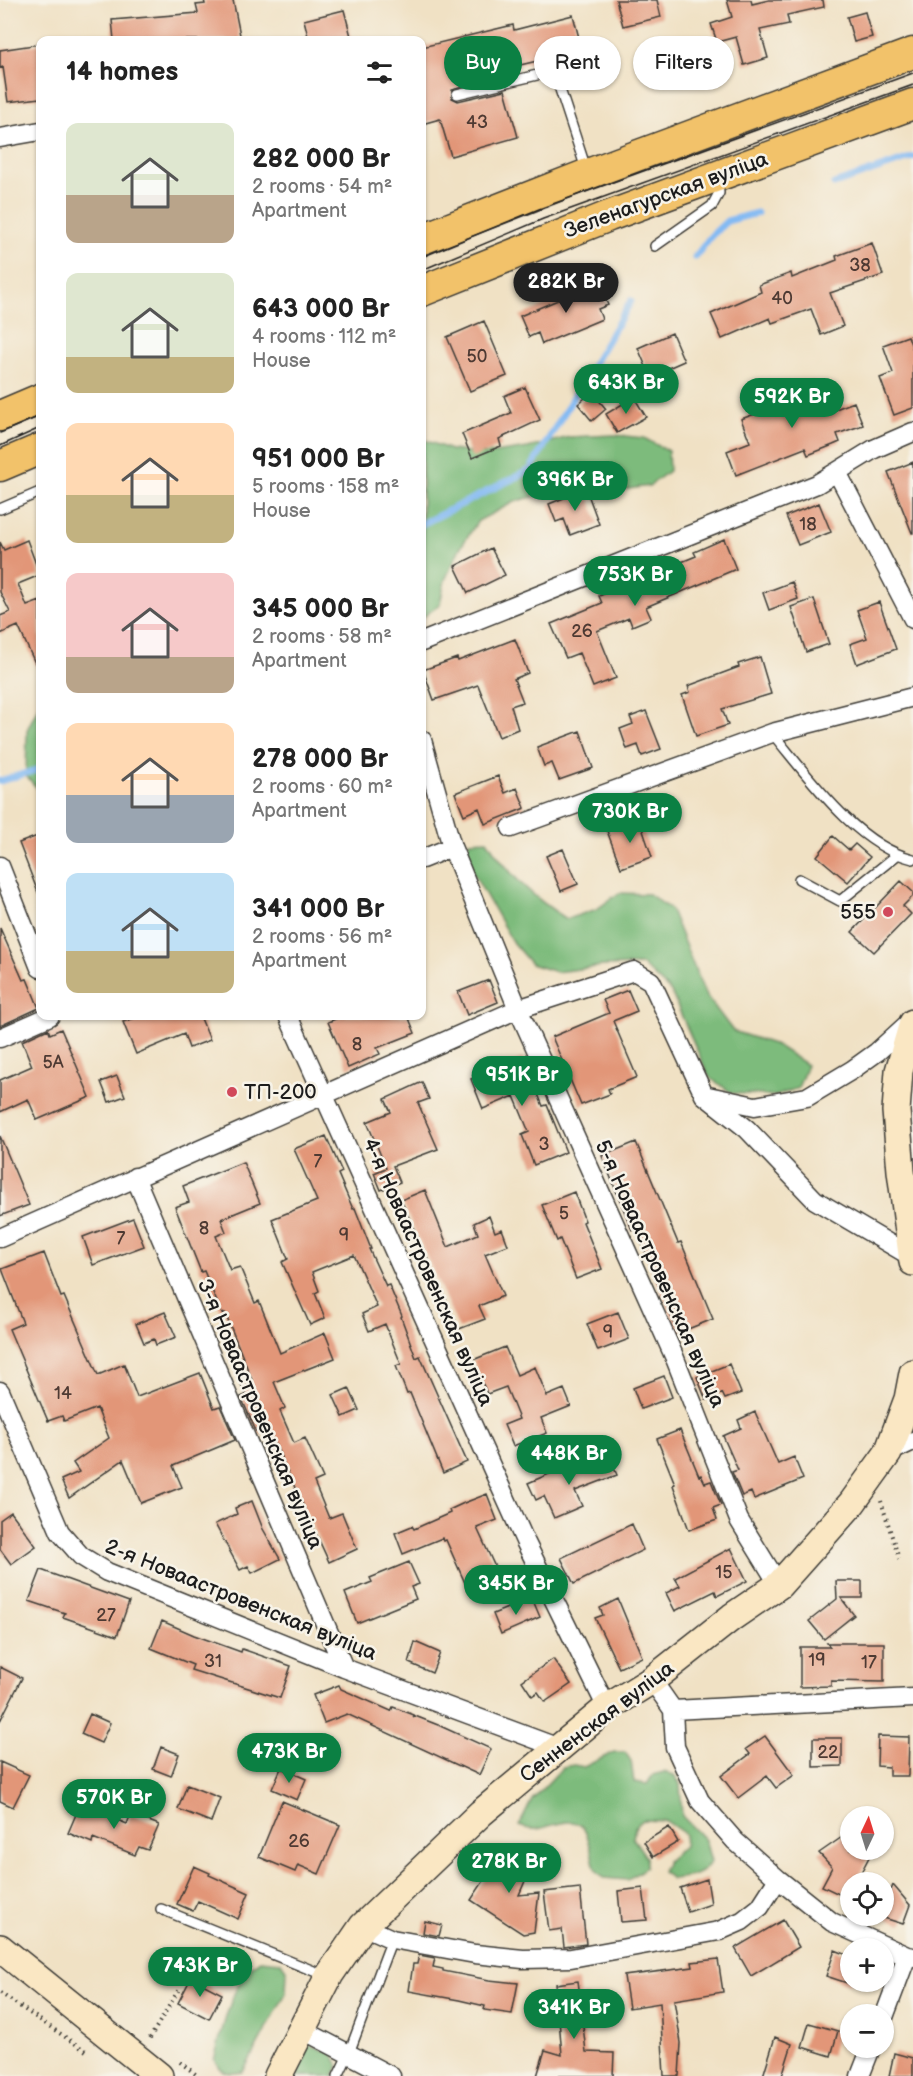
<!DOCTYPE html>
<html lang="en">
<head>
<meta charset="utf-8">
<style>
	:root { --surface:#fff; --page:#f2f2f2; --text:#222; --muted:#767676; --accent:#0b8043 }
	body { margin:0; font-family:"Balsamiq Sans",sans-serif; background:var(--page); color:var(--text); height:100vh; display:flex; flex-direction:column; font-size:22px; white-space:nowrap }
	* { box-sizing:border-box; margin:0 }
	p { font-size:20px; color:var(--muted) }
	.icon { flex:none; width:33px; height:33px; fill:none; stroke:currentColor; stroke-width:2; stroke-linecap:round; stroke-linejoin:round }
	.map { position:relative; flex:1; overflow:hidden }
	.panel { position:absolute; left:36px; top:36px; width:390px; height:984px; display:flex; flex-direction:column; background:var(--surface); border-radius:12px; box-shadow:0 2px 4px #0004 }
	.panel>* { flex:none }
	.banner { position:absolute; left:444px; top:36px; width:378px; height:54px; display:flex; gap:12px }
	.needle { width:39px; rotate:4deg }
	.tools { position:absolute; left:840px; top:1806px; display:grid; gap:12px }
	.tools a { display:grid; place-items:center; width:54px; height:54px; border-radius:50%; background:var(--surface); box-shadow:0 2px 4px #0004; font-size:30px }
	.price { position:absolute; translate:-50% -51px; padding:0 14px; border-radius:21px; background:var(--accent); color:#fff; font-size:20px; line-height:39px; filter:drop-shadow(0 2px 3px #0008) }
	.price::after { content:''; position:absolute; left:50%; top:36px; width:18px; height:14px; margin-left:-9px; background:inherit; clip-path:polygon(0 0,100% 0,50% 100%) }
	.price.selected { background:#222; color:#fff }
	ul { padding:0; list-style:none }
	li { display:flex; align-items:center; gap:18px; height:150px; padding:0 30px }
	li span { display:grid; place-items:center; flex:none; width:168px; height:120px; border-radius:12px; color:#555 }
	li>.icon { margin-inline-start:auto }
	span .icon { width:72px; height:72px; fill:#fffc; stroke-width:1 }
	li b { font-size:26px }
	h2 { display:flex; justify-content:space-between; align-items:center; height:72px; padding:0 30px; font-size:26px }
	.chip { padding:0 21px; border-radius:27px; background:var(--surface); box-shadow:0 2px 4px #0004; font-size:21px; line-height:54px }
	.chip.selected { background:var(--accent); color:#fff }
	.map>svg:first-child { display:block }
	.forest { fill:#7dbb7b; stroke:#4c6c4c; stroke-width:1.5 }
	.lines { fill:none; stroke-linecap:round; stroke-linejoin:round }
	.stream { stroke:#83baf3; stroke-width:7 }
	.building { fill:#e29678 }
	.lane-casing { stroke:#3c3a35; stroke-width:12 }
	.street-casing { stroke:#3c3a35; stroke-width:21 }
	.secondary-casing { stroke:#3c3a35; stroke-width:30 }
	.primary-casing { stroke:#3c3a35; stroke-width:33 }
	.path { stroke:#3c3a35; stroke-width:4; stroke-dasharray:1.5 4.5; stroke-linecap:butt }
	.lane { stroke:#fff; stroke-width:9 }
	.street { stroke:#fff; stroke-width:18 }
	.secondary { stroke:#fae7c3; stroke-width:27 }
	.primary { stroke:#f2c26a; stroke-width:30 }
	.tram { stroke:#1c1c1c; stroke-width:1.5 }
	.poi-dot { fill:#d1495b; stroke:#f7f3e8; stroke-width:2 }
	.labels { text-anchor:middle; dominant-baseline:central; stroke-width:5; stroke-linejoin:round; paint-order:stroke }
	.number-label { font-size:18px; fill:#4e3a33 }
	.street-label { font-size:21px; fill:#1c1c1c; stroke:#f7f3e8 }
	.poi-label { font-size:21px; fill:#1c1c1c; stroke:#f7f3e8; text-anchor:end }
</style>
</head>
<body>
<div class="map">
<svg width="913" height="2076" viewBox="0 0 913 2076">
	<rect width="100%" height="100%" fill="#f7f3e8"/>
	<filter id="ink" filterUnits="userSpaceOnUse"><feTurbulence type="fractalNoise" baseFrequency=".0167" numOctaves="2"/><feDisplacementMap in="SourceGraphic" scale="12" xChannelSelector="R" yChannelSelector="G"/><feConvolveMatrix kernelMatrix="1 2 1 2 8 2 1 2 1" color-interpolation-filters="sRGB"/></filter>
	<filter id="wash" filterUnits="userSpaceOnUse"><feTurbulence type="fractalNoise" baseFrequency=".008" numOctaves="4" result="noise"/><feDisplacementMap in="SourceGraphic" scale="24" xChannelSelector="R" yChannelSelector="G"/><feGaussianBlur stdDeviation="1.35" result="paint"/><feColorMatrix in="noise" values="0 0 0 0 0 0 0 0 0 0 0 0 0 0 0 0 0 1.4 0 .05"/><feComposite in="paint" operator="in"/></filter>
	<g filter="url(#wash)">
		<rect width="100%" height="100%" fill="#f0e1c4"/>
		<!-- forest -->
		<path class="forest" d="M615,435L644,438L668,451L669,471L649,486L608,492L565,489L516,501L478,521L460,548L445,580L440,604L422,618V439L451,450L487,454L528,448L569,437Z
			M40,703V791L26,776L27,730Z
			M487,840C508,874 533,898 567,919L597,909L619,893L649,894L671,910L705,994L733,1031L776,1045L807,1065L798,1088L776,1096L732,1093L709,1077L671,992L642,965L603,966L556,972L531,964L513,943L464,857L469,841Z
			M614,1752H625L631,1761L634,1782L647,1784L653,1775L664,1772L674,1775L680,1784L682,1816L705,1840L711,1861C701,1877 689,1877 672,1879L662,1872L667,1861L684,1846L685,1834L666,1821L643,1820L635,1827L633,1838L646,1857V1867L627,1880L604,1878C601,1875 597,1872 595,1868C590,1854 591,1821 570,1822C549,1822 541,1835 519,1826L532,1800L563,1767L574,1765L584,1767Z
			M260,1960L281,1962L287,1971L286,1993L243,2072C228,2075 222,2073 214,2060C223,2030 232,1976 260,1960Z
			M308,2044L333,2054L339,2066L334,2076H294L298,2058Z"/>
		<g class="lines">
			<!-- stream -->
			<path class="stream" d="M834,184L913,157
				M695,257L711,236L727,221L757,213
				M422,524L530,470L631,301
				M0,781L40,769"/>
		</g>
		<g id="blocks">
			<!-- building -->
			<path class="building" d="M204,0H233L241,40H114L112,20L198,13L196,5L205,4Z
				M616,0H657L661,17L623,26Z
				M727,0H751L752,4L769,0H823L824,7L787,15L789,24L760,30L768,58L744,65L736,37L717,42L711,24L732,17Z
				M344,10L352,40H309L304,20Z
				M865,12L872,37L854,42L847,17Z
				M573,15L584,57L548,65L546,59L499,70L501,77L452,90V98L458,101L505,90L518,137L451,156L440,119L422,124V47L513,25L514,30Z
				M40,44V98L8,102L3,67L0,68V50Z
				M872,243L883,275L830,293L843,326L821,335L811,309L772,323L770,318L722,339L711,314L761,292L759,285L791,273L792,278L837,260L836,256Z
				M598,283L608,305L598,309L602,319L542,344L538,333L529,337L520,316Z
				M484,321L507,376L470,391L447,337Z
				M672,333L684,361L650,376L638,348Z
				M908,336L913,350V408L894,415L880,378L893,373L883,345Z
				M813,381L825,413L854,402L863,425L837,434L840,442L833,445L808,455L805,448L736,475L727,451L750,442L741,419L769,409L768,406L800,395L797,387Z
				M525,387L540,420L499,439L501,446L472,458L462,434L511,413L504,396Z
				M592,392L606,409L592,421L578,404Z
				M634,397L646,417L617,433L606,414Z
				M913,462V533H912L888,472Z
				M586,489L599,524L570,535L564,519L556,522L549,504Z
				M819,503L831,532L798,545L786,516Z
				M724,539L736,569L646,607L651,618L632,626L629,618L597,631L616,678L593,687L579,653L566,658L551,624L602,603L599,596L696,556L694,552Z
				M27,540L40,575L18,584L27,606L40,601V674L18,626L0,634V616L10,612L0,592V542L4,550Z
				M491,548L505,575L468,593L455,566Z
				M792,582L798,599L769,610L763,593Z
				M814,599L829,644L806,652L791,607Z
				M879,602L896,649L857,664L850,644L867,638L857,610Z
				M515,639L528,673L514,679L523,702L511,706L518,729L499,737L478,685L434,700L423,670L457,658L458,661Z
				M760,657L771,694L722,709L728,725L696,736L682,695L690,692L688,686L739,667L738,664Z
				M646,711L661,749L642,756L638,745L627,749L620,729L633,724L630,717Z
				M580,731L593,768L559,780L552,763L544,766L537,747Z
				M498,776L505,793L517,788L525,808L485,824L479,808L464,815L455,793Z
				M639,819L652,857L621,868L607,831Z
				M40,835V895H39L19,843Z
				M833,836L849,850L855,844L870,857L848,882L817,856Z
				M563,849L578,884L561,891L546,856Z
				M901,881L913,892V896L903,906L911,914L874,952L852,932Z
				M0,928L23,980L27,979L39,1008L0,1026Z
				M489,980L498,1002L467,1015L458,992Z
				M628,990L637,1011L613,1021L637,1077L608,1089L610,1094L581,1105L552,1037L609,1013L603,1000Z
				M141,1016H200L210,1040L189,1048L184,1034L136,1054L123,1022Z
				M343,1016H408L415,1033L377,1048L380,1054L348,1068L328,1022Z
				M48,1029L50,1034L61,1029L90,1097L37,1120L28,1099L0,1112V1080L32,1066L22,1041Z
				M523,1058L543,1106L547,1105L566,1152L534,1165L522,1135L529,1132L514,1096L483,1109L471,1079Z
				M117,1076L125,1096L109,1102L101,1082Z
				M422,1082L429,1099L418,1103L438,1149L393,1166L400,1182L381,1190L374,1173L386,1168L367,1122L391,1112L385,1099Z
				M0,1136L29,1205L0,1216Z
				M326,1136L342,1172L338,1174L353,1209L355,1208L371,1249H369L386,1286L389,1285L402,1316L401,1317L416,1358L420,1356L467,1462L443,1473L410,1393L407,1394L396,1366L401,1364L385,1324L369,1331L362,1314L377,1307L354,1255L312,1272L319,1291L315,1293L325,1318L310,1325L282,1262L288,1259L272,1219L317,1201L294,1149Z
				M636,1142L678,1243L681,1242L713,1319L678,1333L636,1229L632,1230L602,1156Z
				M243,1162L260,1203L221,1219L226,1232L216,1236L230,1270L240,1267L255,1303L259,1301L280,1353L325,1333L335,1358L274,1382L285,1408L280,1411L294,1443L305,1438L323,1478L314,1482L329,1518L342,1513L357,1549L329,1562L269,1431L260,1435L258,1431H256L241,1397L246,1395L241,1384L252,1380L225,1313L222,1314L204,1271L201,1272L175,1207L189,1202L183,1186Z
				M425,1190L448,1247L478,1234L474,1223L489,1216L495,1232L502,1229L508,1245L485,1254L503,1296L479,1306L485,1319L459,1329L401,1200Z
				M574,1192L585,1221L583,1222L602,1269L576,1279L560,1239L557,1241L542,1205Z
				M133,1218L144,1246L93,1265L83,1237Z
				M44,1253L61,1297L64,1296L98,1375L124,1364L137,1397L200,1373L214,1408L220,1406L235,1440L173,1466L182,1487L141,1503L123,1460L69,1498L61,1480L79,1472L73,1463L109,1438L97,1408L64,1421L62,1416L48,1421L9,1329L23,1323L2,1269Z
				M165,1312L176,1337L156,1345L154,1339L144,1343L136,1324Z
				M618,1312L629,1339L598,1351L587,1324Z
				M505,1347L517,1375L535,1367L547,1396L564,1389L571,1406L541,1418L547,1433L513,1446L504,1425L519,1419L506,1387L487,1394L473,1360Z
				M729,1364L741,1393L725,1399L722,1393L706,1400L697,1377Z
				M664,1376L672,1397L641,1409L633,1388Z
				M349,1388L359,1410L343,1417L333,1395Z
				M755,1412L778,1464L794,1457L803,1479L754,1499L751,1492L742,1496L732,1472L738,1470L723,1436L741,1428L738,1420Z
				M680,1430L699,1476L701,1475L705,1483L711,1481L721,1505L713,1508L717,1520L689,1530L673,1485L675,1484L657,1439Z
				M610,1459L617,1475L575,1491L582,1506L554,1518L544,1496L536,1500L528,1483L568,1466L571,1474Z
				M487,1494L497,1520L477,1528L500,1578L469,1592L446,1540L443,1541L442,1538L403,1554L395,1533L412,1526L414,1529L450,1513L449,1510L464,1503Z
				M252,1501L263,1529L280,1559L252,1573L248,1566L240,1570L215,1524L237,1514L235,1508Z
				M11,1512L36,1546L11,1564L0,1549V1520Z
				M632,1524L643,1550L574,1584L561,1558Z
				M731,1548L747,1581L717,1596L715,1591L675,1611L666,1593L680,1586L675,1578Z
				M409,1562L419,1584L411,1587L416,1599L357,1623L345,1593L372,1582L370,1578Z
				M41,1570L129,1602L117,1636L63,1617L65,1613L29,1601Z
				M836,1581H862V1598H841L854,1615L824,1639L809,1621L837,1599Z
				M532,1598L540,1617L501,1634L493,1614Z
				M618,1599L642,1657L619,1668L595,1618L603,1615L600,1608Z
				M162,1621L194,1635L241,1652L242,1649L291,1666L280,1698L191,1670L193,1665L151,1648Z
				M415,1642L440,1653L432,1673L409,1663Z
				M827,1643H884V1682L831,1681V1686L800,1687V1647H830Z
				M553,1659L571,1684L545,1702L538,1692L532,1696L522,1681Z
				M0,1667L22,1678L0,1721Z
				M339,1685L341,1689L391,1711L393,1707L414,1715L413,1718L415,1716L438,1725L491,1749L479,1775L347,1714L324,1723L313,1695Z
				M90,1714L110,1723L101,1743L81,1734Z
				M765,1736L794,1775L776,1788L767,1776L738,1798L721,1776L750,1754L746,1749Z
				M878,1736L909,1737L908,1776H889V1767L877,1766Z
				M813,1738H842V1766L813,1767Z
				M161,1747L179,1754L171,1776L153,1769Z
				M0,1762L29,1775L13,1807L0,1801Z
				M281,1768L306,1779L297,1800L272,1789Z
				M187,1785L220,1798L211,1822L178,1809Z
				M282,1801L340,1825L319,1874L298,1865L295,1872L259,1857Z
				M80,1805L127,1824L131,1814L159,1825L148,1850L139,1847L135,1855L93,1838L92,1843L68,1833Z
				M669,1827L678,1842L653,1857L644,1842Z
				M845,1835L850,1843V1850H863L869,1857L856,1882H847L841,1895L822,1886L832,1867L819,1853Z
				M501,1851L532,1865L519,1895L539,1893L534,1932L523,1934L471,1900L495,1864Z
				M194,1866L210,1873L209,1875L249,1893L238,1919L198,1901L193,1911L177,1904Z
				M707,1879L711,1904L688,1912L680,1888Z
				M893,1885L910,1905L903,1924L881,1917Z
				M580,1888L586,1944L564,1947L562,1929L549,1931L544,1892Z
				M643,1888L647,1920L621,1922L618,1891Z
				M783,1920L799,1947L751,1976L735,1948Z
				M425,1921L442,1925L439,1936L423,1933Z
				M835,1950L850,1956V1984L826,1976Z
				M419,1955L435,1958L433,1967L443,1969V1971L489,1980L518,1983L512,2014L484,2010L485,2006L459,2000L409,1991L413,1964H417Z
				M718,1959L723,1992L674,2000L681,2043L679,2076H664L660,2003L629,2008L624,1976L693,1967L692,1962Z
				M191,1978L222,1994L209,2019L178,2003Z
				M578,1981L580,1996H588L591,2016L582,2017L586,2052L614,2053L613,2076H537L545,2050L562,2055L556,1984Z
				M809,2023L838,2031L831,2056L802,2047Z
				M775,2037L792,2044L782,2076H763Z
				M894,2053L913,2058V2076H889Z"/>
		</g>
	</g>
	<g filter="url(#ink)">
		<use href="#blocks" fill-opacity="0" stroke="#3c3a35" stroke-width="1.5"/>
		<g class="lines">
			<!-- lane casing -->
			<g class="lane-casing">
				<path id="lane" d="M457,94L554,71L587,172
					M655,246L712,206L719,193L718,181
					M0,509L40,492
					M772,733C808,776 857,846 913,859
					M799,879L840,901L897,855
					M161,1909L326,1976
					M338,2076L349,2053L392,1939"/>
			</g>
			<!-- street casing -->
			<g class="street-casing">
				<path id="street" d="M0,138L40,131
					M837,472L913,619
					M422,642L817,484L874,449L913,432
					M422,740L452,847L518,1009L674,1356L739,1520L779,1585
					M511,828L772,733L913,697
					M422,859L452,847
					M0,866L40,968
					M288,1016L525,1541L607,1708
					M0,1038L50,1016
					M708,1096L755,1106L807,1097L852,1070L877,1052L913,1019
					M135,1177L344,1668
					M0,1238L518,1009L634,971L651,981L704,1095L747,1129L815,1200L912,1257
					M0,1391L60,1532L81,1556L107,1572L344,1668L559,1748
					M888,1453L913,1441
					M652,1680L673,1710L675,1747L700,1801L735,1841L778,1879L832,1922L907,1956L913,1957
					M673,1710L913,1698
					M363,1926L392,1939L475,1954L523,1959L571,1958L719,1931L742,1921L760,1907L778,1879
					M884,2017L907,1956
					M301,2029L391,2076
					M860,2076L871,2048"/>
			</g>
			<!-- secondary casing -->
			<g class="secondary-casing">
				<path id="secondary" d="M913,1023L899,1071L896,1111L901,1171L913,1262
					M0,1948L159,2076
					M278,2076L330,1974L363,1926L481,1813L607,1708L652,1680L732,1617L779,1585L852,1503L888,1453L908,1399L913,1373"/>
			</g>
			<!-- primary casing -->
			<g class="primary-casing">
				<path id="primary" d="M422,239L588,174L913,53
					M422,291L609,216L913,104
					M0,416L40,399
					M0,466L40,449"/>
			</g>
			<!-- path -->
			<path class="path" d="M881,1501L899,1559
				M0,1993L86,2051
				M150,2038L179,1989
				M180,2062L198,2076"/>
			<!-- lane -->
			<use href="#lane" class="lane"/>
			<!-- street -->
			<use href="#street" class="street"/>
			<!-- secondary -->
			<use href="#secondary" class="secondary"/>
			<!-- primary -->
			<use href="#primary" class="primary"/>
			<!-- tram -->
			<path class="tram" d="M422,257L539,209L913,73
				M422,270L543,219L913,85
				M0,433L40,416
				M0,446L40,428"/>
		</g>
	</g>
	<!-- markers -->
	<g class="poi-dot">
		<circle cx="888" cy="912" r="6"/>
		<circle cx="232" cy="1092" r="6"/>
	</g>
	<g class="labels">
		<!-- number labels -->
		<g class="number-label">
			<text x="477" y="122">43</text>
			<text x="860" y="265">38</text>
			<text x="782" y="298">40</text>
			<text x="477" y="356">50</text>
			<text x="808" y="524">18</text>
			<text x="582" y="631">26</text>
			<text x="357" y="1044">8</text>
			<text x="53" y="1062">5А</text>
			<text x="544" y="1144">3</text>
			<text x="318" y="1161">7</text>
			<text x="564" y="1213">5</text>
			<text x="204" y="1228">8</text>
			<text x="344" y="1235">9</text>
			<text x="121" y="1238">7</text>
			<text x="608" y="1332">9</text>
			<text x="63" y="1393">14</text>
			<text x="724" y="1572">15</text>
			<text x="106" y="1615">27</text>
			<text x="817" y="1660">19</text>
			<text x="213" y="1661">31</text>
			<text x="869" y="1662">17</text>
			<text x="828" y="1752">22</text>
			<text x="299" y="1841">26</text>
		</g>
		<!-- street labels -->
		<g class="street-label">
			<text transform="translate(666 195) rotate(-20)">Зеленагурская вуліца</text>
			<text transform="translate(428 1272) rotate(66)">4-я Новаастровенская вуліца</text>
			<text transform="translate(660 1274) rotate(66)">5-я Новаастровенская вуліца</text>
			<text transform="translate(260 1414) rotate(67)">3-я Новаастровенская вуліца</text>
			<text transform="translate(241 1600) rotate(22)">2-я Новаастровенская вуліца</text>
			<text transform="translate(597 1722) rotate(-37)">Сенненская вуліца</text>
		</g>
		<!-- poi labels -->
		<g class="poi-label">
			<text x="876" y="912">555</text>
			<text x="244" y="1092" text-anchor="start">ТП-200</text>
		</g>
	</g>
</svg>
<div class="tools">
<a><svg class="needle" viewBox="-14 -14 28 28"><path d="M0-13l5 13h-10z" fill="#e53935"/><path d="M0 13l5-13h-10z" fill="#767676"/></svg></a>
<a><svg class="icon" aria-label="locate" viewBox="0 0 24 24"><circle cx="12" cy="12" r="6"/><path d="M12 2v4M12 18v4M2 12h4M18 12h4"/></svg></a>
<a>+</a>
<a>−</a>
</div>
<b class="price selected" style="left:566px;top:314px">282K Br</b>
<b class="price" style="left:626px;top:415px">643K Br</b>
<b class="price" style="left:792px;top:429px">592K Br</b>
<b class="price" style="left:575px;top:512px">396K Br</b>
<b class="price" style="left:635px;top:607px">753K Br</b>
<b class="price" style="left:630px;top:844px">730K Br</b>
<b class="price" style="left:522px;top:1107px">951K Br</b>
<b class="price" style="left:569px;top:1486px">448K Br</b>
<b class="price" style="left:516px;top:1616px">345K Br</b>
<b class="price" style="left:289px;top:1784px">473K Br</b>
<b class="price" style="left:114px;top:1830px">570K Br</b>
<b class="price" style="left:509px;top:1894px">278K Br</b>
<b class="price" style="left:200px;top:1998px">743K Br</b>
<b class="price" style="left:574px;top:2040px">341K Br</b>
<div class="banner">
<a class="chip selected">Buy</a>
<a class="chip">Rent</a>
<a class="chip">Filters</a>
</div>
<section class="panel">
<h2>14 homes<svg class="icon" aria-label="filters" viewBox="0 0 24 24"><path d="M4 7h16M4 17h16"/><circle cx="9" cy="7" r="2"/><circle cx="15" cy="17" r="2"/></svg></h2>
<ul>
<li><span style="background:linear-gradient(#dfe7d0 60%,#b9a48a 0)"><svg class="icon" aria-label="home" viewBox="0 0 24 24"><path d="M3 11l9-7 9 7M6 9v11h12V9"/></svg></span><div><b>282 000 Br</b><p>2 rooms · 54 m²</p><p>Apartment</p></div></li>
<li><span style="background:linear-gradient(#dfe7d0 70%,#c2b280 0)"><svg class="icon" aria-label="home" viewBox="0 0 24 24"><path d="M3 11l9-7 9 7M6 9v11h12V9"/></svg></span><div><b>643 000 Br</b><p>4 rooms · 112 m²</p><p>House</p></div></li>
<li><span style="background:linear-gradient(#ffd9b3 60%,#c2b280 0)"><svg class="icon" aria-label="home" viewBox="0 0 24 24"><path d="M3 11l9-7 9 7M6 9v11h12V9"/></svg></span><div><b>951 000 Br</b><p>5 rooms · 158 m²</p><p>House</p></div></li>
<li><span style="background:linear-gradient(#f6c9c9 70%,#b9a48a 0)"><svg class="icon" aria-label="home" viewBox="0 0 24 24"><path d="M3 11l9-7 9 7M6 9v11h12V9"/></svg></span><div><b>345 000 Br</b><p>2 rooms · 58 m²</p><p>Apartment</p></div></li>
<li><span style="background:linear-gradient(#ffd9b3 60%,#9aa5b1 0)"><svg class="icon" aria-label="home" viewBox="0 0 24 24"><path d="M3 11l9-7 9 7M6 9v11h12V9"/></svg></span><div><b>278 000 Br</b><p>2 rooms · 60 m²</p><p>Apartment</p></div></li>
<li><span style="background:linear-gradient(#bfe0f5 65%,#c2b280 0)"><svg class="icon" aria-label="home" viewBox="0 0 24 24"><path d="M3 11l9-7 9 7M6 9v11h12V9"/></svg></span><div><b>341 000 Br</b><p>2 rooms · 56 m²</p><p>Apartment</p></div></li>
</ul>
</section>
</div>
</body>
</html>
